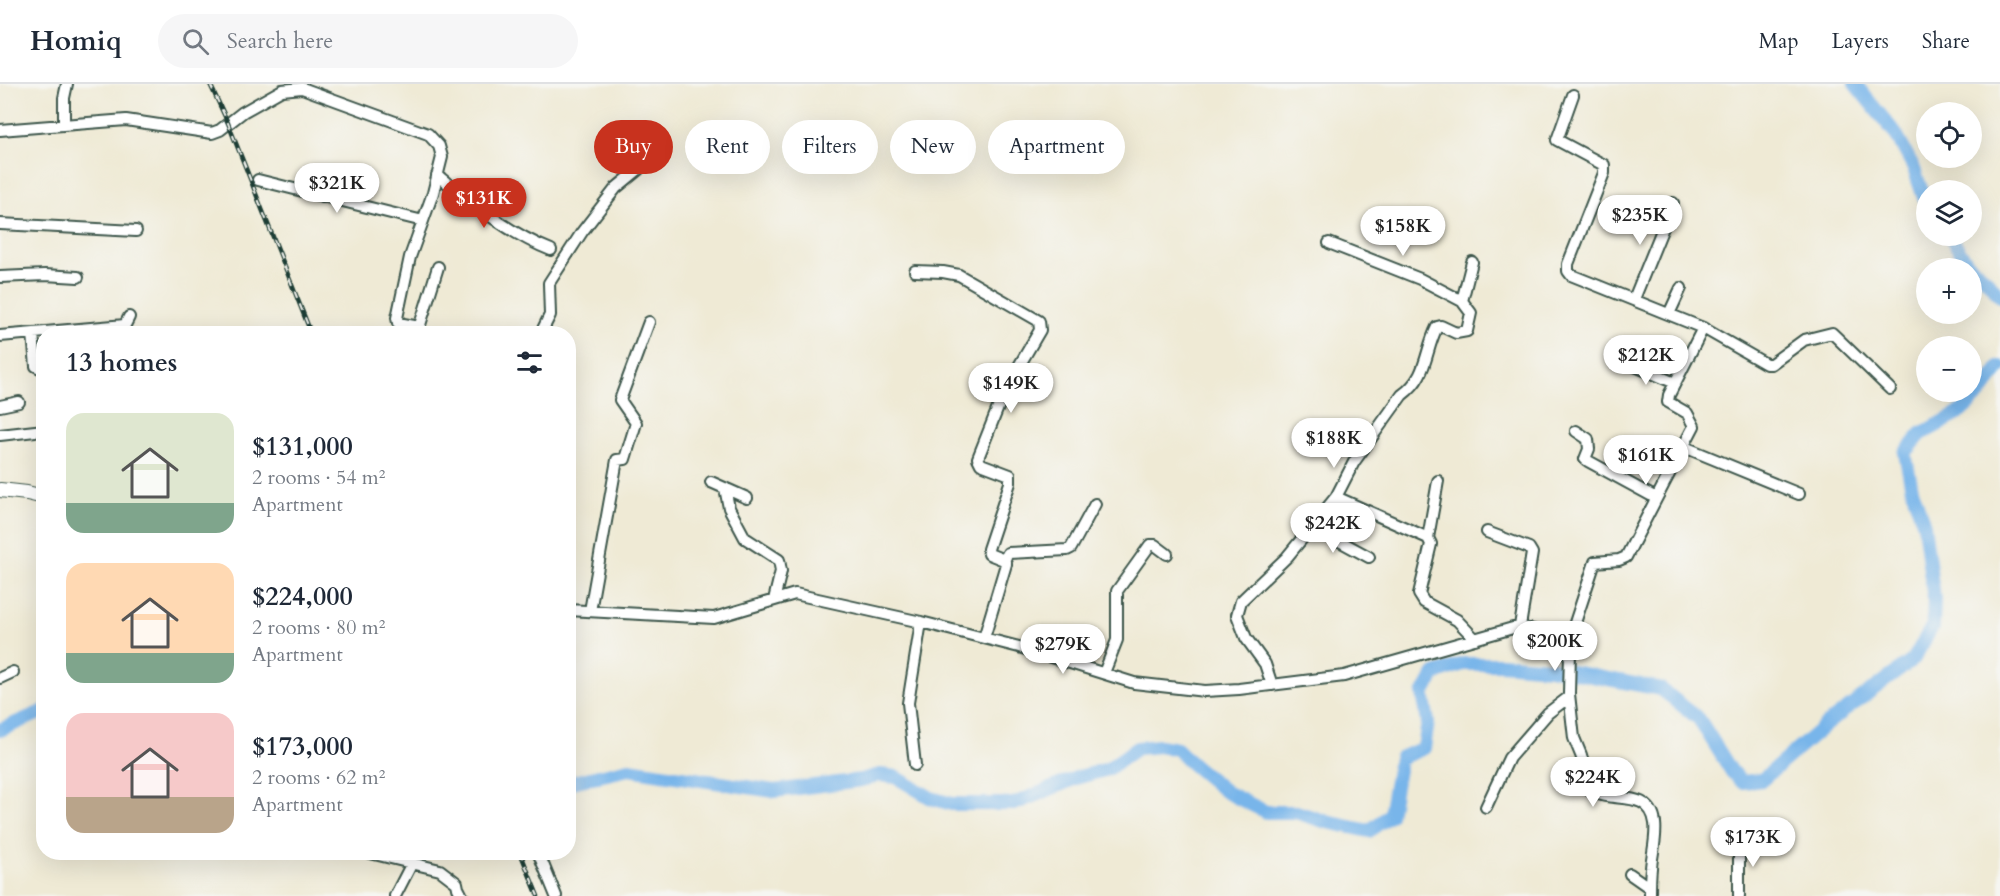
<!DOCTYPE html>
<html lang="en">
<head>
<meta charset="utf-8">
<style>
	:root { --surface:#fff; --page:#f6f6f7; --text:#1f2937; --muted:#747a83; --line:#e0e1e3; --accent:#c8321e }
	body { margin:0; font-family:Cardo,serif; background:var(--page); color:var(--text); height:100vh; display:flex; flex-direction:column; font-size:22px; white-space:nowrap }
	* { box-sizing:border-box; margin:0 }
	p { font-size:20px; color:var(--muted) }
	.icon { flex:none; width:33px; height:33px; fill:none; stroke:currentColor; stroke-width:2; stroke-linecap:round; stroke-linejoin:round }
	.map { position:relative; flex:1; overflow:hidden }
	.side { position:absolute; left:36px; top:242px; width:540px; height:534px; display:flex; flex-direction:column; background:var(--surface); border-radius:24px; box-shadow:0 6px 24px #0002 }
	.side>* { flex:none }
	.banner { position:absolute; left:594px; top:36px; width:570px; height:54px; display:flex; gap:12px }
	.fabs { position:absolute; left:1916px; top:18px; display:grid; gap:12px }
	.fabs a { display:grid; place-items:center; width:66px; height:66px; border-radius:50%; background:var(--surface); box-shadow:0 6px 24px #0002; font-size:30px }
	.price { position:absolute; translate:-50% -51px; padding:0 14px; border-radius:21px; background:#fff; color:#222; font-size:20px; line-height:39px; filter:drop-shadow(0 2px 3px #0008) }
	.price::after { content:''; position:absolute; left:50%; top:36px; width:18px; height:14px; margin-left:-9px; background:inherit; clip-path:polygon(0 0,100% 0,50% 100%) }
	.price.selected { background:var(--accent); color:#fff }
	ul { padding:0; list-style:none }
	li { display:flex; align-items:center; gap:18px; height:150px; padding:0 30px }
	li span { display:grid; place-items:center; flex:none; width:168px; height:120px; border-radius:18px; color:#555 }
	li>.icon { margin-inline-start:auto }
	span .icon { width:72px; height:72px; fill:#fffc; stroke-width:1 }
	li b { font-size:26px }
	h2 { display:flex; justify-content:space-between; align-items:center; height:72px; padding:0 30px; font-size:26px }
	.chip { padding:0 21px; border-radius:27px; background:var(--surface); box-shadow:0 6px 24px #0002; font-size:21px; line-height:54px }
	.chip.selected { background:var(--accent); color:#fff }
	header { display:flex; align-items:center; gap:36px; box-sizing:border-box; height:84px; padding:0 30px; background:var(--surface); border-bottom:2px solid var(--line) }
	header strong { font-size:28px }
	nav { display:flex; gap:33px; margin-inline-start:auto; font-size:21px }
	.search { width:420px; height:54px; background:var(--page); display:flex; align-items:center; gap:15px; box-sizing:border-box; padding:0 21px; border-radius:33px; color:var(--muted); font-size:22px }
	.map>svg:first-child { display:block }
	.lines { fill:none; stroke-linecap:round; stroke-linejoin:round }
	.river { stroke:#78b5ea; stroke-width:14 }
	.minor-casing { stroke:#3e574c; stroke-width:14 }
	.major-casing { stroke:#3e574c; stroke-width:16 }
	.minor { stroke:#fff; stroke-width:10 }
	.major { stroke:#fff; stroke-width:14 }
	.rail-casing { stroke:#1f3d34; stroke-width:4.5 }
	.rail { stroke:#f6f6f2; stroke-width:2; stroke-dasharray:7; stroke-linecap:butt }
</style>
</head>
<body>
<header>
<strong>Homiq</strong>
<div class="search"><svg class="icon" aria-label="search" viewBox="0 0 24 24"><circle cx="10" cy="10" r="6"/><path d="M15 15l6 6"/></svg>Search here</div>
<nav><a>Map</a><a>Layers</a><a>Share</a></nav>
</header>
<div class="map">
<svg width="2000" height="812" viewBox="0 0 2000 812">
	<rect width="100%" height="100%" fill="#f6f6f2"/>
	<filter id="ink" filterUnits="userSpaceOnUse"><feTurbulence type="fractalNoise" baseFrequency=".0167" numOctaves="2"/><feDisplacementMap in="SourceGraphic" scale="12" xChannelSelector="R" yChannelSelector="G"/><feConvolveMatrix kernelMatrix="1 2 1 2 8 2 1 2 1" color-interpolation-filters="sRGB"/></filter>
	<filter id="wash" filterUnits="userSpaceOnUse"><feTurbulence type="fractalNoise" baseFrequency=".008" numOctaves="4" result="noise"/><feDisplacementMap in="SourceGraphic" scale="24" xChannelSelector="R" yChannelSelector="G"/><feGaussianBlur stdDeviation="1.35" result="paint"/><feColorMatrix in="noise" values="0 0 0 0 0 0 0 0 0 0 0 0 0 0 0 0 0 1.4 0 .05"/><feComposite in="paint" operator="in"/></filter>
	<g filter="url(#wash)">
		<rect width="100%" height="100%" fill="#efead5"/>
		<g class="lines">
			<!-- river -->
			<path class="river" d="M1855,0L1895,49L1913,82L1926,119
				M1950,152L1967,179L1988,197L2000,212
				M0,646L44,627
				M568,699L629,685L774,707L861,696L880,691L896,693L931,714L952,720H1014L1076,694L1108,685L1137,664L1160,662L1177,665L1192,680L1226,708L1266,728H1296L1327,738L1369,747L1390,731L1400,674L1424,664L1428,638L1423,610L1435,590L1463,580H1501L1550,584L1661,605L1699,635L1732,688L1742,698L1762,696L1828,639L1913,576L1933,541L1934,516L1924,441L1912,405L1905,369L1921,350L1958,330L1980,310L2000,283"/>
		</g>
	</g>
	<g filter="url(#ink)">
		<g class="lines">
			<!-- minor casing -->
			<g class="minor-casing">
				<path id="minor" d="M1573,11L1557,56L1604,81V89L1568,180V187L1571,191L1703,244L1766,280H1771L1804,256L1832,249L1890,305
					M64,41V14L67,0
					M0,46L126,36L212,49L220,46L243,28L282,6L302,4L428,50L439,62L442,73L433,109L410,173L397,234L398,239L414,242L420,241L438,183
					M437,91C472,119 508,149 551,166
					M258,96L423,137
					M0,140L136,147
					M1329,159L1420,195L1462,217
					M1472,178L1462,217L1471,229L1467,247L1456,249L1441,242L1437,243C1424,269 1428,292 1402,311L1354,378L1336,413L1428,454L1431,460L1419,510L1424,518L1457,536L1475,555
					M915,187L943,188L959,191L1039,237L1040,246L1005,306L978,374L981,380L1010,391V399L988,465L989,470L1004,476L1006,480L984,554
					M0,193L45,191L78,193
					M1634,215L1673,119
					M1669,230L1681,204
					M541,249L550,231L549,199L582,148L616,104L639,85
					M33,250L36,282L44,286
					M0,252L125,241L129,233
					M1628,279L1675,299
					M0,322L19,318
					M1576,347L1588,355L1589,365L1585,375L1588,377L1656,414
					M0,351L44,346
					M1682,362L1799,410
					M711,398L747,414
					M725,404L729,424L745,454L779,476L781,487L774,516
					M1312,442L1369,473
					M1487,448L1529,464L1532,469L1520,542
					M1428,454L1438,397
					M1004,476L1008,469L1067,466L1071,464L1095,420
					M568,526L714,534L795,510L921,538L1019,563L1134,599L1205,607L1239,605L1344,592L1520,542L1551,552L1568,560L1570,567L1569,610L1574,654L1581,671L1591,707C1606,716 1627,711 1641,718C1665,730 1652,764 1651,784C1650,793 1650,803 1650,812
					M590,527L617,376L625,375L636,339L620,316L649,238
					M1568,560L1595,478L1619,476L1626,473L1694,342L1687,329L1668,318L1669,311L1703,244
					M1104,589L1117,556V507L1150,461H1155L1167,470
					M0,594L13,588
					M1272,601L1265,580L1246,554L1237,531L1241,517L1287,473L1336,413
					M915,681L908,619L921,538
					M1486,723L1509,674L1548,629L1569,613
					M366,768L440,786L457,799L458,804L462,812
					M538,768L556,812
					M1630,790L1650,804
					M395,812L412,779
					M1739,812V756"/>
			</g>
			<!-- major casing -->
			<g class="major-casing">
				<path id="major" d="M0,406L27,409L44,413"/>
			</g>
			<!-- minor -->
			<use href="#minor" class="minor"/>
			<!-- major -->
			<use href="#major" class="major"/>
			<!-- rail casing -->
			<g class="rail-casing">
				<path id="rail" d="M210,0L228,39L311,249
					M520,768L538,812"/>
			</g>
			<!-- rail -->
			<use href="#rail" class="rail"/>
		</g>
	</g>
</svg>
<div class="fabs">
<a><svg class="icon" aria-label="locate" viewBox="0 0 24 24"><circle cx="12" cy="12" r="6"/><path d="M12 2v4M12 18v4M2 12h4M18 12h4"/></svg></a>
<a><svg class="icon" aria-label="layers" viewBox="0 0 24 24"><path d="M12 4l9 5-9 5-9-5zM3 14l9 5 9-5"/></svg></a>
<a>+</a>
<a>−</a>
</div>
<b class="price" style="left:337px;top:130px">$321K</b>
<b class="price selected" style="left:484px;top:145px">$131K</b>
<b class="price" style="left:1640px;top:162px">$235K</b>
<b class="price" style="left:1403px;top:173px">$158K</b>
<b class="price" style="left:1646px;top:302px">$212K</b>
<b class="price" style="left:1011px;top:330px">$149K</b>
<b class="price" style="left:1334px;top:385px">$188K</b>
<b class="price" style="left:1646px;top:402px">$161K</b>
<b class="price" style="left:1333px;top:470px">$242K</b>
<b class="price" style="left:1555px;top:588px">$200K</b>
<b class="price" style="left:1063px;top:591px">$279K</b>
<b class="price" style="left:1593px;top:724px">$224K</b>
<b class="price" style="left:1753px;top:784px">$173K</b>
<div class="banner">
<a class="chip selected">Buy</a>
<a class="chip">Rent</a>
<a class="chip">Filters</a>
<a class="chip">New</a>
<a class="chip">Apartment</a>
</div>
<section class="side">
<h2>13 homes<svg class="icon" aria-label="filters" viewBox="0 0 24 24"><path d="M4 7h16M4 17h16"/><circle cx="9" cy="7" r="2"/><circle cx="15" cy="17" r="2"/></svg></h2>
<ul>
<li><span style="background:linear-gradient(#dfe7d0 75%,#7fa58c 0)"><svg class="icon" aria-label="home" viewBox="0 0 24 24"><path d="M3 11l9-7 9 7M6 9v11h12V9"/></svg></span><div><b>$131,000</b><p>2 rooms · 54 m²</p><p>Apartment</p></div></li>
<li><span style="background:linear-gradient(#ffd9b3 75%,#7fa58c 0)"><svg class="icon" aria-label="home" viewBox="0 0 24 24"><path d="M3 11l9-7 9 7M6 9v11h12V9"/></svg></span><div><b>$224,000</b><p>2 rooms · 80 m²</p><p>Apartment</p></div></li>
<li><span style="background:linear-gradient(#f6c9c9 70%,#b9a48a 0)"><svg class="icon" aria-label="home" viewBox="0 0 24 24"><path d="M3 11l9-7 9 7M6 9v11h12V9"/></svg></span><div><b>$173,000</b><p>2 rooms · 62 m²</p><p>Apartment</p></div></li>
</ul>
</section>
</div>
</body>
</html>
